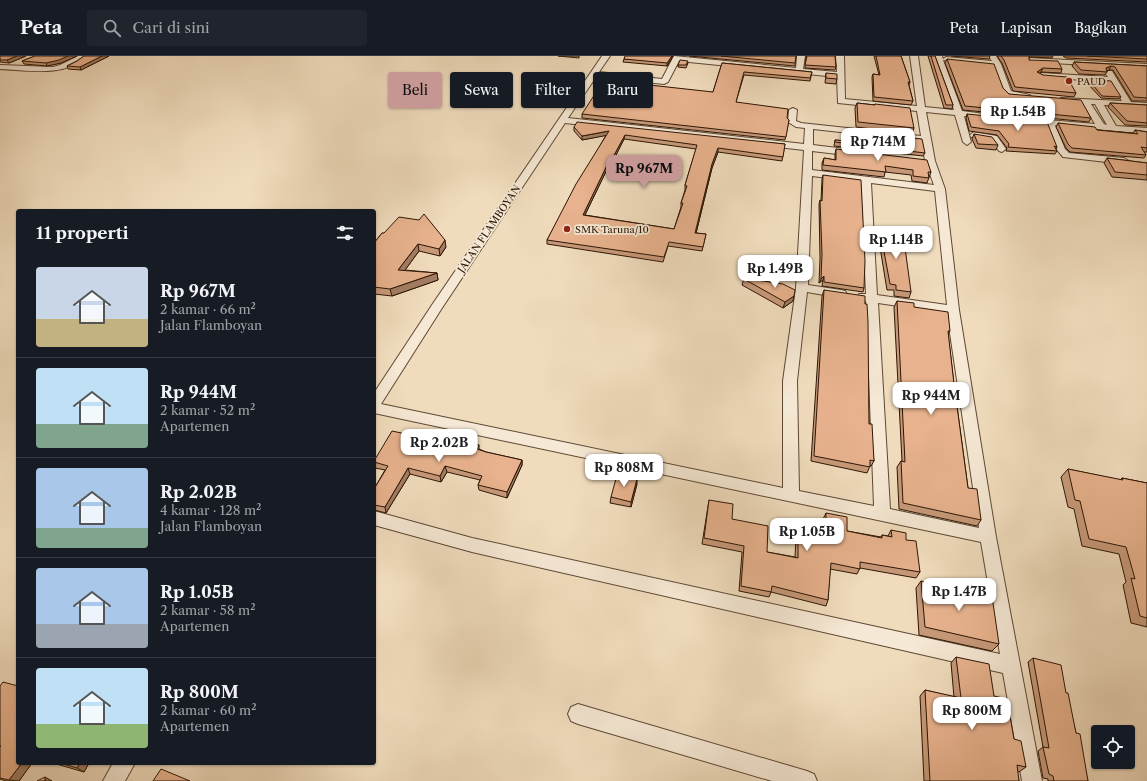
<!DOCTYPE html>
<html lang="id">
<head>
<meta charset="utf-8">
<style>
	:root { --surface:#171b24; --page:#20242c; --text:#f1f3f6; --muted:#9ea1a6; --line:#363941; --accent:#c59692 }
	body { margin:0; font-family:"Libre Caslon Text",serif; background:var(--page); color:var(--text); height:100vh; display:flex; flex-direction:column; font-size:15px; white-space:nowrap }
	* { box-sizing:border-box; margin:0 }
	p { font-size:13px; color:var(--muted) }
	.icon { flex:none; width:22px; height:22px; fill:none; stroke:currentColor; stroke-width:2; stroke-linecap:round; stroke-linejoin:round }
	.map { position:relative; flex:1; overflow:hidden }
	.panel { position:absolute; left:16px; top:153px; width:360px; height:556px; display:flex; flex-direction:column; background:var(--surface); border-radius:4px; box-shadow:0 1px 3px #0004 }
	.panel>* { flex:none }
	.top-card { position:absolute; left:388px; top:16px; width:380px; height:36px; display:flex; gap:8px }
	.controls { position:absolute; left:1091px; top:669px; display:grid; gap:8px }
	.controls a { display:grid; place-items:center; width:44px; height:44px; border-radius:4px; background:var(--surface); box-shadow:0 1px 3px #0004; font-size:20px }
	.price { position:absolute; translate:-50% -34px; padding:0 9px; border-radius:8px; background:#fff; color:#222; font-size:13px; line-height:26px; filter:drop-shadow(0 1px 2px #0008) }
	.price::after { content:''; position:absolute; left:50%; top:24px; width:12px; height:9px; margin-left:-6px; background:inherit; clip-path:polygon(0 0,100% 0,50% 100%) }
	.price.selected { background:var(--accent); color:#111 }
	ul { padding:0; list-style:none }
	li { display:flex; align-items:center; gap:12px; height:100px; padding:0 20px }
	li+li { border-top:1px solid var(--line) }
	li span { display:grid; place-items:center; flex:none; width:112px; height:80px; border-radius:4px; color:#555 }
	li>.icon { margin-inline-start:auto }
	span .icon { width:48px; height:48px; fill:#fffc; stroke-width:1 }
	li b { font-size:17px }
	h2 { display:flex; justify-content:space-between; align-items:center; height:48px; padding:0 20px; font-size:17px }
	.tag { padding:0 14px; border-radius:4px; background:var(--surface); box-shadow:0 1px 3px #0004; font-size:14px; line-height:36px }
	.tag.selected { background:var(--accent); color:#111 }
	header { display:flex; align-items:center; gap:24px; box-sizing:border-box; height:56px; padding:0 20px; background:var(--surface); border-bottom:1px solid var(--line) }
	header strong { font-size:19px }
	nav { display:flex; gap:22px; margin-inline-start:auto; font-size:14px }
	.search { width:280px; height:36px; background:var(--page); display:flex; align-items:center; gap:10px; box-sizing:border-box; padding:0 14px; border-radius:4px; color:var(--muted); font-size:15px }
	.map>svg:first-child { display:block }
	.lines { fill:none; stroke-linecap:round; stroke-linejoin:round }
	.minor-casing { stroke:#5e4733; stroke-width:2 }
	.minor { fill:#f5e8d4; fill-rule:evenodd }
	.wall { fill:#c79979; stroke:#2d1505; fill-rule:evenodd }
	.shaded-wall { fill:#a27d63; stroke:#2d1505 }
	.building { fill:#e7b28d; stroke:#2d1505; fill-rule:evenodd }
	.poi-dot { fill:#8f2418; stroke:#f5e8d4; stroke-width:1.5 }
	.labels { text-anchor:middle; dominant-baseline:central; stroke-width:3.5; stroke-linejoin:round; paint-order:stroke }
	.far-poi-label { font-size:10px; fill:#2d1505; stroke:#f5e8d4; text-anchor:start }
	.far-street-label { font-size:10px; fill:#2d1505; stroke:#f5e8d4 }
</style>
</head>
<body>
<header>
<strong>Peta</strong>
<div class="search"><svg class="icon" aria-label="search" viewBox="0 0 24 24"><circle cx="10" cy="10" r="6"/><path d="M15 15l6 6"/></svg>Cari di sini</div>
<nav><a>Peta</a><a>Lapisan</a><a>Bagikan</a></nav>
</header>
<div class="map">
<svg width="1147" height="725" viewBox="0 0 1147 725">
	<rect width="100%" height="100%" fill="#f0dcbd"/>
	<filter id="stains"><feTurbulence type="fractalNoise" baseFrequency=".005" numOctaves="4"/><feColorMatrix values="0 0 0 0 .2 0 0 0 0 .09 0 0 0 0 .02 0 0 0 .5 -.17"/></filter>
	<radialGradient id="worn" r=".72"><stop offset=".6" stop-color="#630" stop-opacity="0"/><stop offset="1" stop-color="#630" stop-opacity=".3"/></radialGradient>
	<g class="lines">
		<!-- minor casing -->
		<g class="minor-casing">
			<path id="minor" d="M78,0H87C64,22 28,14 0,13V9L53,11L60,9Z
				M602,0H610L599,16L662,23L674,0L796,12L797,0H805L803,13L837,16L836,0H844L845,43L917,50L910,0H918L925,51L954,54L934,0H942L943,3L946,1L992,5L988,0H996L1001,8L1011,35L1030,39L1031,41L1027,43L1005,39L994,10L943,4L962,55L985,58L989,60L985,62L964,60L971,86L967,89L963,86L955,59L926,56L935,105L945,133L959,254L996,481L1042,725H1022L1003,617L472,496L374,469V455L472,482L1000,598L981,486L374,357V337L432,249ZM679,5L837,21L838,47L917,55L921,80L801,67L796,65L797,54L793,52L789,54L788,66L796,71L805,72L804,88L568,62L596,21L664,28L668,26ZM565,67L804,94L796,232L783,325V432L381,348L442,252ZM813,73L922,85L925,105L934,129L812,114V95L854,100L859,97L854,94L813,89ZM812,120L861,126L866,238H859L857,241L859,244L866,245L874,450L799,435L797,325L807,236L841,242L845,241L847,238L845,235L841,234L808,229ZM871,127L935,135L947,249L877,239ZM878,247L947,257L979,472L890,453Z
				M1029,2L1147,8V12L1032,6H1029Z
				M1106,15H1112L1131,46L1147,47V51L1104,49L1116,70L1147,72V78L1055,69L1065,93L1069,97L1124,102L1129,105L1124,108L1063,101L1057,94L1046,68L1025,66L1024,64L1025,62L1095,68L1083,48L1064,46L1060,44L1061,42L1122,45L1111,26L1041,21L1037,19L1041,17L1108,21L1105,17ZM1091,48H1095L1107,69L1104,68Z
				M974,76L997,80L1006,93L1002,96L999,95L991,84L971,81L970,79Z
				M578,648L807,715L814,718L817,725H772L578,668L571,665L568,658L571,651Z
				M113,707H135L125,725H103Z"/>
		</g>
		<!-- minor -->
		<use href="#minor" class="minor"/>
	</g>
	<!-- wall -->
	<path class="wall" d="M0,0H26L9,7L0,6Z
		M35,0H77L61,7L47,10L24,8L22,5Z
		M84,0H109L81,14L68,13L67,10L77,5Z
		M558,0H579V2Z
		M673,0L667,10L623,6L624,3Z
		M689,0H796L795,10Z
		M806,0H835L836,11L835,14L805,12Z
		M874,0H901L910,26L909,29L913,45L911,49L873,45L872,21L873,18L879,19Z
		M928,0H935L953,49L952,53L944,52Z
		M951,0H990L989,3Z
		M997,0H1053L1052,2L1029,1V4L1062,13L1061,17L1041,16L1039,17L1076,37L1074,41L1013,35L1002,7Z
		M1063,0H1147V6L1066,2Z
		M947,3L1003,32L1009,38L1091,62L1089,66L963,54L945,7Z
		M1074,6L1147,10V45H1132L1113,14H1109L1107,15V16L1105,19L1079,18L1072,10Z
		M688,7L686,12L678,11V9Z
		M722,7L812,16L810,25L744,19L736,46L787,62L789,64L785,84L582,62V58L713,36Z
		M826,17L837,23L836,28L825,27Z
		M1088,23L1121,41L1119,43L1101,42L1086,26Z
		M857,47L875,49V48L914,72L912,78L856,71L855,52Z
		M1110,47L1147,49V70L1125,69L1108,51Z
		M967,58L1057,91L1056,94L1057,95L1055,98L1006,95L1007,92L997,79L969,75L966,62Z
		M1058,67L1097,74L1133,77L1135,74L1147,76V96H1144L1146,99L1144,102L1070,96L1066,92L1056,71Z
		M574,71L785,88L782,105L718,96L712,112L696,177L706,178L702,195L668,190L663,206L547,188V184L606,79L582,84L574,75ZM624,83L696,93L685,129V134L681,147V151L674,173L585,159L611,105H613Z
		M846,75L925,97L923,100L834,90L835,84L846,85L845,78Z
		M974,78L998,89L996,94L976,92L972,83Z
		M836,93L931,116L927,127L912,125L911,119L885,116L884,121L822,114V107L824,102L835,104V98Z
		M1107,102L1147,107V124L1112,121L1104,107Z
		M823,119L864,232L863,236L822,230L823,224L819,227L820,202L819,148L820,144L821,145L822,123Z
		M880,174L911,236L909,242L894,240V234H887L878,179Z
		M382,177L446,191L440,200L419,195L405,214L437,217L438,224L392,240L374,238V187Z
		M744,222L794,240L793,245L783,252L742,229Z
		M824,234L865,248L869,368L874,405L871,410H870L867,417L811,405L822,240Z
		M897,245L914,251L950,275L948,278L954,328L968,432L981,464L977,470L899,453L897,411L901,405H902L894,251Z
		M461,386L479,389V393L486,396L522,404V409L507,442L479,434L478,429L480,424L447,416L441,426L410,418L386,457L374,454V433L385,414L375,412L374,409V405Z
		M1068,413L1120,424L1122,422L1147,427V571L1131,567L1123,529L1126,526L1119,498L1082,490L1074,453L1068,451L1061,421Z
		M637,428L631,451L610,447L611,441Z
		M709,444L732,463L767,496L795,501L796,481L798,476L824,480L823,463L826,457L847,475L881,481L882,479L888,480L891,474L906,484L920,516L916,522L860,512L857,518L830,513L828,544L826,550L771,536L769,541L739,535L742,496L702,488Z
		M921,525L999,588L992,595L919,579L916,532Z
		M956,601L994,640L1026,711L1019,716L1017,715L1019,725H924L920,640L925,634L954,641L951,607Z
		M1033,602L1066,637L1088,725H1048V723L1043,722L1038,695L1043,691L1028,606Z
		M0,630L18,707H32L19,725H6L0,723Z
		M53,707H89L84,716Z"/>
	<!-- shaded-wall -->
	<path class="shaded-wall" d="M17,0H26L9,7L7,4Z
		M68,0H77L61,7L47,10L46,7Z
		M102,0H109L81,14L80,11Z
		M672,0H673L667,10V7Z
		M1111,10L1109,14L1104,16L1106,12Z
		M1043,12L1041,16L1036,20L1037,16Z
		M609,75V79L582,84V80Z
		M625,79L624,83L613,105V101Z
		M718,92V96L712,112L695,181L712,108Z
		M611,101V105L583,163V159Z
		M445,184L446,191L440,200L439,193Z
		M418,188L419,195L400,221L398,214Z
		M437,217L438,224L392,240L390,233Z
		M824,220L823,224L819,227L821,223Z
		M794,240L793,245L783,252L785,246Z
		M522,404V409L507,442V436Z
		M445,410L447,416L441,426L440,420Z
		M408,412L410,418L386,457L385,451Z
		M637,423V428L631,451V446Z
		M22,707H32L19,725L9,724Z
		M80,707H89L84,716L77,712Z
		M45,721L52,725H45Z"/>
	<!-- building -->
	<path class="building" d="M0,0H17L7,4H0Z
		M35,0H68L59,4L46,7L22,5Z
		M84,0H102L80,11L67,10L77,5Z
		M625,0H672L667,7L624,3Z
		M721,0H796L795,7Z
		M807,0H835L836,11L805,9Z
		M876,0H901L910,26H908L913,45L874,41L873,18L880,19Z
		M931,0H935L953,49H946Z
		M1001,0H1029V4L1058,5L1062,13L1043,12L1037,16L1043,19L1067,21L1076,37L1015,31L1004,4Z
		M1087,0H1147V3Z
		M947,3L994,8L1003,32L1009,38L1081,44L1091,62L965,50Z
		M680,4L688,5L686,9H678Z
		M1074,6L1147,10V42L1134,41L1115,11L1111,10L1106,12L1107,16L1081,14Z
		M722,7L812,16L810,22L744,16L736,46L788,53L787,62L789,64L786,81L582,58L604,24L713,36Z
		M826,17L837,18V23L826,22Z
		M1088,23L1111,25L1121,41L1102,40Z
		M857,47L875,49V48L910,52L914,72L858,66Z
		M1110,47L1147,49V67L1127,65Z
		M967,58L1047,66L1057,91L1054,90L1057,95L1008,91L1009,88L999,75L971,71Z
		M577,66L785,88L783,101L718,92L712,108L695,177L706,178L703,191L669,186L664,201L547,184L576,128L609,75L582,80L574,71ZM625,79L697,89L685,129L687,130L681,147H683L674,173L583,159L611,101H613Z
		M1058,67L1095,71L1097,74L1138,78L1135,74L1147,76V92L1141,91L1146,99L1072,92L1068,88Z
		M846,75L922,83L925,97L835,86V84L847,85Z
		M974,78L992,81L998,89L978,88Z
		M836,93L927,104L931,116H928L929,122L913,120V114L885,110L886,116L823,109L824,102L836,104Z
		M1107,102L1147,107V119L1115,116Z
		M823,119L861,124L865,205L864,232L824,226V220L821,223L822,198L820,144L822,145Z
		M424,158L445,184L439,193L418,188L398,214L437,217L390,233L374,231V187L382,177H384L399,161L419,164Z
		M880,174L903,177L911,236L896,234V229L890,228Z
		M744,222L783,228L795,234L794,240L785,246L744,223Z
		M824,234L865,240V248H867L868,266L869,368H872L874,405L870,404V411L814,400Z
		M897,245L914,247V251L948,256L950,275H948L954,328L968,432L977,433L981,464L903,447L901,405L905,406Z
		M392,375L434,384L437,381L461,386L462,385L479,389L477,393L486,396L522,404L507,436L478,429L482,420L445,410L440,420L408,412L385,451L374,449V433L388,410L374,406V405Z
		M1068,413L1123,424L1122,422L1147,427V562L1140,560L1131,522L1135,523L1126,491L1089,483L1080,445L1075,444Z
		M617,419L637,423L631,446L611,441Z
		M709,444L733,448L732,463L768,470L767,496L798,502V476L826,481V457L847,461V475L882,482V479L892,481L891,474L906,477V484L916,485L920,516L860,506V513L831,507L828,544L772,530L771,536L741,530L744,490L704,482Z
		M921,525L992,540L999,588L925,571Z
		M956,601L989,608L994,640L1007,643L1014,683L1021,685L1026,711L1017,709L1019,725H930L925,634L961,642Z
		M1033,602L1061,609L1066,637H1068L1076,677L1080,678L1088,725H1054L1053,720L1049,718L1043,691L1049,692Z
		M3,626L18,630V707H22L9,724L0,722V691L1,690H0V630Z
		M60,707H80L77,712Z
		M161,713L190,725H153Z
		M45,721V725H37Z"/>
	<!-- markers -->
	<g class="poi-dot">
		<circle cx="1069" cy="25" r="4"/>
		<circle cx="567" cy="173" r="4"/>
	</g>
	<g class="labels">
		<!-- far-poi labels -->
		<g class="far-poi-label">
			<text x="1077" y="25">PAUD</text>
			<text x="575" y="173">SMK Taruna/10</text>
		</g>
		<!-- far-street labels -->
		<g class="far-street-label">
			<text transform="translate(489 173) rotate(-56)">JALAN FLAMBOYAN</text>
		</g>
	</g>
	<rect width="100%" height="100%" filter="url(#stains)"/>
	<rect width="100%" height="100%" fill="url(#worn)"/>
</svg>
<div class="controls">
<a><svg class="icon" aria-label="locate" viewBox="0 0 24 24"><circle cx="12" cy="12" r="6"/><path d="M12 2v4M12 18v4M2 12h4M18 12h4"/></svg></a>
</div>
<b class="price" style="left:1018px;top:76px">Rp 1.54B</b>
<b class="price" style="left:878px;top:106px">Rp 714M</b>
<b class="price selected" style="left:644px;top:133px">Rp 967M</b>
<b class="price" style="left:896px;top:204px">Rp 1.14B</b>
<b class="price" style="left:775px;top:233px">Rp 1.49B</b>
<b class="price" style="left:931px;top:360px">Rp 944M</b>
<b class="price" style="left:439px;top:407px">Rp 2.02B</b>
<b class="price" style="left:624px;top:432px">Rp 808M</b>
<b class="price" style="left:807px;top:496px">Rp 1.05B</b>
<b class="price" style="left:959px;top:556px">Rp 1.47B</b>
<b class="price" style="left:972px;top:675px">Rp 800M</b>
<div class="top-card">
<a class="tag selected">Beli</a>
<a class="tag">Sewa</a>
<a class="tag">Filter</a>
<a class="tag">Baru</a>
</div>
<section class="panel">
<h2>11 properti<svg class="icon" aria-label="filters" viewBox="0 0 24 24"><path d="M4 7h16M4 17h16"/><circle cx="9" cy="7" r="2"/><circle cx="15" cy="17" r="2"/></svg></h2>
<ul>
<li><span style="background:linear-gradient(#c9d6e8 65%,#c2b280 0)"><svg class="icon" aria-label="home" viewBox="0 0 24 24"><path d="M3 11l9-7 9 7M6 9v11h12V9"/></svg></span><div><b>Rp 967M</b><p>2 kamar · 66 m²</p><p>Jalan Flamboyan</p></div></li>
<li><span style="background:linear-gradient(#bfe0f5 70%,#7fa58c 0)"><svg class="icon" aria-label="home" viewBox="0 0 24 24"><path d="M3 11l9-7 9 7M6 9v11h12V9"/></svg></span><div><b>Rp 944M</b><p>2 kamar · 52 m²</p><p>Apartemen</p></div></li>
<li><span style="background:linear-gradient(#a9c7e8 75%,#7fa58c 0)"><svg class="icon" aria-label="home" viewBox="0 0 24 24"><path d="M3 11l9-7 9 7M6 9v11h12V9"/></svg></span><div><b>Rp 2.02B</b><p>4 kamar · 128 m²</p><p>Jalan Flamboyan</p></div></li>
<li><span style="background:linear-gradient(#a9c7e8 70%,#9aa5b1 0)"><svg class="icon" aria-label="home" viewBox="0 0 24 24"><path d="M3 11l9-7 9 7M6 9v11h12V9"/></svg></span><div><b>Rp 1.05B</b><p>2 kamar · 58 m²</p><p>Apartemen</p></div></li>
<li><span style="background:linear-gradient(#bfe0f5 70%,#8fb573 0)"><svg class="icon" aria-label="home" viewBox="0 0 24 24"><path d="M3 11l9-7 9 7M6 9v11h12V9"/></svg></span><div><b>Rp 800M</b><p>2 kamar · 60 m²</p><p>Apartemen</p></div></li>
</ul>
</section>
</div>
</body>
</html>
